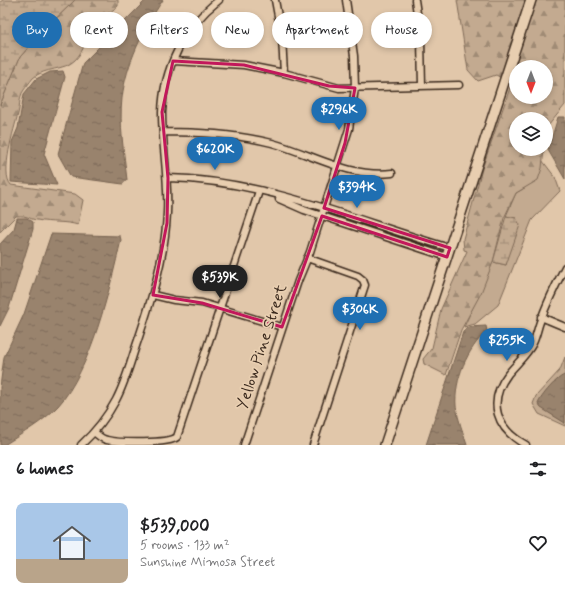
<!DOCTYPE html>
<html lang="en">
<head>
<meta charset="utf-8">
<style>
	:root { --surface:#fff; --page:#f6f6f6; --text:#202124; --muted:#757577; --accent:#1f6fb2 }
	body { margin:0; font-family:Mynerve,sans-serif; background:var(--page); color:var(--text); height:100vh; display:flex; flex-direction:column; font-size:15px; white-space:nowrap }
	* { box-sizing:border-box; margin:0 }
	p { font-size:13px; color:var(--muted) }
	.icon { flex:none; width:22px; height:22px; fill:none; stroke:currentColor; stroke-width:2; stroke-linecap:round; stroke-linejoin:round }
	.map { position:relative; height:445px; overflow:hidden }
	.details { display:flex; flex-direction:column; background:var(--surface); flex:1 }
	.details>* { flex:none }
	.banner { position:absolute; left:12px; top:12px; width:541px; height:36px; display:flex; gap:8px }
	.needle { width:26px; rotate:180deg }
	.controls { position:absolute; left:509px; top:60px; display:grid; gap:8px }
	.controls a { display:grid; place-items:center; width:44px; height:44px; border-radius:50%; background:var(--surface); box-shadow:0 2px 6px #0003; font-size:20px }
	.price { position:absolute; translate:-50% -34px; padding:0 9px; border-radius:14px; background:var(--accent); color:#fff; font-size:13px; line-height:26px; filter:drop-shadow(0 1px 2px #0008) }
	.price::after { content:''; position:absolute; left:50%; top:24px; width:12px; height:9px; margin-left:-6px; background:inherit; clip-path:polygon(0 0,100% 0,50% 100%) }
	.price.on { background:#222; color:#fff }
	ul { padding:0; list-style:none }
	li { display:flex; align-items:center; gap:12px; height:100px; padding:0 16px }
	li span { display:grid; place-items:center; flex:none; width:112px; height:80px; border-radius:8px; color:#555 }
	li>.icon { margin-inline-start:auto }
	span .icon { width:48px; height:48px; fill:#fffc; stroke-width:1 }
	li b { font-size:17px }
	h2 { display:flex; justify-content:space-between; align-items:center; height:48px; padding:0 16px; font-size:17px }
	.pill { padding:0 14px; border-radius:18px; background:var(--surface); box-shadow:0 2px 6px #0003; font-size:14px; line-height:36px }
	.pill.on { background:var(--accent); color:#fff }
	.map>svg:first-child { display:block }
	.grass { fill:#c3aa90; stroke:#7f6a57 }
	.forest { fill:url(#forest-firs); stroke:#7f6a57; fill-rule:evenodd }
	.wetland { fill:url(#wetland-marsh); stroke:#7f6a57 }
	.water { fill:url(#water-ripples); stroke:#735f4d }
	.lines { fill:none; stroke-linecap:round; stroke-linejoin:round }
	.street-casing { stroke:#3b2a1e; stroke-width:9 }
	.primary-casing { stroke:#3b2a1e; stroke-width:12 }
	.street { stroke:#e8ceb0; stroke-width:6 }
	.primary { stroke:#e8ceb0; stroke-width:9 }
	.marked { fill:none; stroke:#c2185b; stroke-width:3; stroke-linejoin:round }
	.labels { text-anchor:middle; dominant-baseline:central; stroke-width:3.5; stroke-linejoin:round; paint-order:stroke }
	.street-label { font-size:16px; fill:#3b2a1e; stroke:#e8ceb0 }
</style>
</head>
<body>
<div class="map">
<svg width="565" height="445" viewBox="0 0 565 445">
	<defs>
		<pattern id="forest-firs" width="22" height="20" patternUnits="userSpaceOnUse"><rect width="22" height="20" fill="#c3aa90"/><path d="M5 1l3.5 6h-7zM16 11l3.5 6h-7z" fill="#a08b75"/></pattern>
		<pattern id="wetland-marsh" width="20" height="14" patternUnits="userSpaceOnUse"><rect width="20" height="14" fill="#c3aa90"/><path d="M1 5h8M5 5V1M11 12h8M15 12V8" fill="none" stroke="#a08b75"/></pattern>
		<pattern id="water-ripples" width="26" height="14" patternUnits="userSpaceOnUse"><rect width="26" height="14" fill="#99836d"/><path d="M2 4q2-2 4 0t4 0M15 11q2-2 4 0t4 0" fill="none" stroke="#7e6b59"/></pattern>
	</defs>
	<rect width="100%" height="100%" fill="#e1c7aa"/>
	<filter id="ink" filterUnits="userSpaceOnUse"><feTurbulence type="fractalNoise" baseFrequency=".025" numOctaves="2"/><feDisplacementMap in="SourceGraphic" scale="8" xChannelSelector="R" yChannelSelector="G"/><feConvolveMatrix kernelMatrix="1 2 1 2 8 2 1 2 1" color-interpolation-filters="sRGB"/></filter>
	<g filter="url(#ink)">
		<!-- grass -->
		<path class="grass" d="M542,160L555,177L560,191L532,220L498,305L475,324L464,327L493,262L506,265L516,218L506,216L516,193C530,186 541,175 542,160Z
			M565,357V426L539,414L533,404L536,396L560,370Z"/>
		<!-- forest -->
		<path class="forest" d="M75,0H118V6C110,13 101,17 94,25C87,36 85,50 75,60C64,71 45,67 33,78C30,82 25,88 22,93C19,99 20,107 18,114C14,129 0,173 11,185L75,194L83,200L78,225C65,221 51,223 37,220C28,219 29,215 16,216L0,232V105L20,57L44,30Z
			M457,0H528L503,79L496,75L478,81L468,70Z
			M534,0H565V105L548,126L546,132V119H516V149H544L542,168L538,180L516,193L504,218L493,262L481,293L461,330L446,375L424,364L423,359L432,348L441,309L467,251L464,250L463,239L482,169L511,85L507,82ZM516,67H546V97H516Z"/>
		<!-- wetland -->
		<path class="wetland" d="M3,0H75L44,30L20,57L0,105V2Z
			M506,216L516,218L520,225L506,265L493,262Z"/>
		<!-- water -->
		<path class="water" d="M146,0H163C144,28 126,64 122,98C119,125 124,153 127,180L123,184L71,177L58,154L83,63Z
			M63,71L65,77L44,154L57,185L11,182L12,142L18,128L24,94L36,79L50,72Z
			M558,117H565V179L548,150Z
			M17,218H27L33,222V229L9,308L0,326V244L14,229Z
			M51,234L120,236L121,240C110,288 91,370 58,406C43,422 23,433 4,445H0V387L4,357L24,314Z
			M486,326L487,331C467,349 454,380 456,406C458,420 463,432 467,445H426L463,332L469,327Z
			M565,375V423L541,408L538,404C540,397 558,376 565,375Z"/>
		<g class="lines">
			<!-- street casing -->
			<g class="street-casing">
				<path id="street" d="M275,0L282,38L284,73
					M415,0L421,40L422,86
					M173,61L244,65L284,73L339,88L459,85
					M163,132C200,132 236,134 272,143C312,154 349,178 392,173
					M168,178C265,180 357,221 450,248
					M279,199L304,210L447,257
					M307,258L358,276L363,280L365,285L313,445
					M153,295L174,300L202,303L282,327
					M541,317L565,327
					M94,432C98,435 101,439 107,440C119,443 169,444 177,437L259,191
					M81,445C95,432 107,417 116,400C126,381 131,360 138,340C152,298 165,257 167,213C169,179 162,147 162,113C163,69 184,27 219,0
					M244,445L298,281L310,252L349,129L355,88L354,56L346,0
					M526,445C496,429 487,402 508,374C516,364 527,355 533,343C537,335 538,325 542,317C548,300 557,283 565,267"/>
			</g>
			<!-- primary casing -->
			<g class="primary-casing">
				<path id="primary" d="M385,445L531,0"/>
			</g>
			<!-- street -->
			<use href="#street" class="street"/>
			<!-- primary -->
			<use href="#primary" class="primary"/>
		</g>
	</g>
	<!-- marked area -->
	<path class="marked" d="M173,61L244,65L329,86L355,88L345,143L324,208L450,248L447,257L322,216L282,327L202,303L153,295L167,223L168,178L162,112Z"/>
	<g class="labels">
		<!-- street labels -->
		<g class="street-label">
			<text transform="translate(262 347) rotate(-72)">Yellow Pine Street</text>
		</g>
	</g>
</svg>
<div class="controls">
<a><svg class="needle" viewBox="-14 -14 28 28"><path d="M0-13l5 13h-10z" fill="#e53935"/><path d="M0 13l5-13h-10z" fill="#757577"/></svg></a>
<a><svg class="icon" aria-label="layers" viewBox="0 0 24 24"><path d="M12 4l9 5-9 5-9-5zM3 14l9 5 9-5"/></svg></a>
</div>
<b class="price" style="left:339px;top:131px">$296K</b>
<b class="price" style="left:215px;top:171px">$620K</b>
<b class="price" style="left:357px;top:209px">$394K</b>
<b class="price on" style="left:220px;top:299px">$539K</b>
<b class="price" style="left:360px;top:331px">$306K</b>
<b class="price" style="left:507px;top:362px">$255K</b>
<div class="banner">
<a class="pill on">Buy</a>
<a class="pill">Rent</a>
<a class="pill">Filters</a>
<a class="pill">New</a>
<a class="pill">Apartment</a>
<a class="pill">House</a>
</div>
</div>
<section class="details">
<h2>6 homes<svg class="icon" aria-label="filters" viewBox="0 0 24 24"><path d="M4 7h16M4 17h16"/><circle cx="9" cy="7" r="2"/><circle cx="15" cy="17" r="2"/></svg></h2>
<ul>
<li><span style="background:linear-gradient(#a9c7e8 70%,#b9a48a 0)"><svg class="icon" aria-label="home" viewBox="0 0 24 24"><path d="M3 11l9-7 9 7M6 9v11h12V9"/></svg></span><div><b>$539,000</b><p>5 rooms · 133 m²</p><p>Sunshine Mimosa Street</p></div><svg class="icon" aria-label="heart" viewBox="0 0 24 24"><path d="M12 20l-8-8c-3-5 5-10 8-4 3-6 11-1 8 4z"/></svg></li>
</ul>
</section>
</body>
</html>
